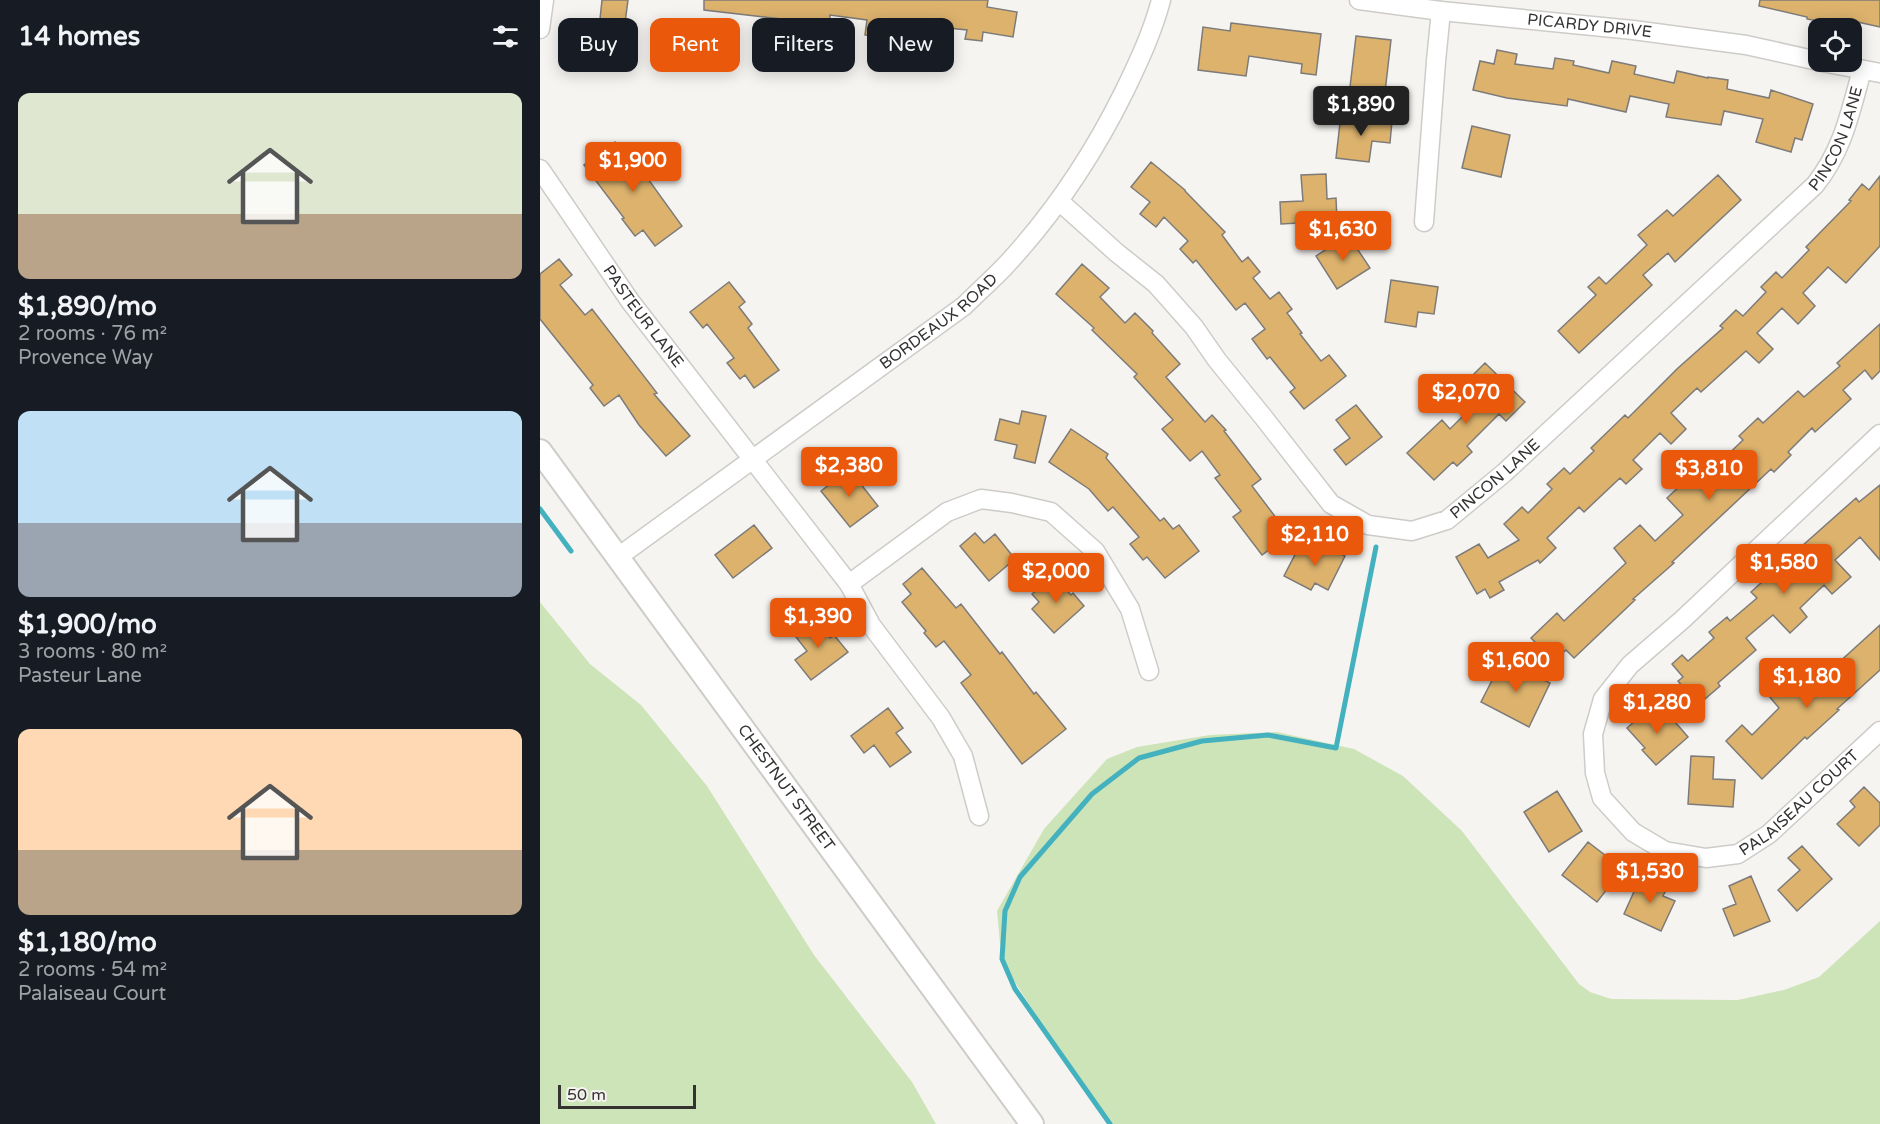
<!DOCTYPE html>
<html lang="en">
<head>
<meta charset="utf-8">
<style>
	:root { --surface:#171b24; --page:#20242c; --text:#f1f3f6; --muted:#9ea1a6; --accent:#ea580c }
	body { margin:0; font-family:"Varela Round",sans-serif; background:var(--page); color:var(--text); height:100vh; display:flex; flex-direction:column; font-size:22px; white-space:nowrap }
	* { box-sizing:border-box; margin:0 }
	p { font-size:20px; color:var(--muted) }
	.icon { flex:none; width:33px; height:33px; fill:none; stroke:currentColor; stroke-width:2; stroke-linecap:round; stroke-linejoin:round }
	.map { position:relative; flex:1; overflow:hidden }
	.drawer { display:flex; flex-direction:column; background:var(--surface); width:540px }
	.drawer>* { flex:none }
	.hud { position:absolute; left:18px; top:18px; width:570px; height:54px; display:flex; gap:12px }
	.fabs { position:absolute; left:1268px; top:18px; display:grid; gap:12px }
	.fabs a { display:grid; place-items:center; width:54px; height:54px; border-radius:12px; background:var(--surface); box-shadow:0 3px 15px #0003; font-size:30px }
	.scale { position:absolute; left:18px; bottom:15px; width:138px; box-sizing:border-box; padding-left:6px; border:3px solid #343332; border-top:0; font-size:16px; line-height:21px; white-space:nowrap; color:#343332; -webkit-text-stroke:4px #f6f4f1; paint-order:stroke }
	.price { position:absolute; translate:-50% -51px; padding:0 14px; border-radius:6px; background:var(--accent); color:#fff; font-size:20px; line-height:39px; filter:drop-shadow(0 2px 3px #0008) }
	.price::after { content:''; position:absolute; left:50%; top:36px; width:18px; height:14px; margin-left:-9px; background:inherit; clip-path:polygon(0 0,100% 0,50% 100%) }
	.price.active { background:#222; color:#fff }
	ul { padding:0; list-style:none }
	li { display:grid; align-content:center; gap:12px; height:318px; padding:0 18px }
	li span { display:grid; place-items:center; height:186px; border-radius:12px; color:#555 }
	li>.icon { margin-inline-start:auto }
	span .icon { width:108px; height:108px; fill:#fffc; stroke-width:1 }
	li b { font-size:26px }
	h2 { display:flex; justify-content:space-between; align-items:center; height:72px; padding:0 18px; font-size:26px }
	.pill { padding:0 21px; border-radius:12px; background:var(--surface); box-shadow:0 3px 15px #0003; font-size:21px; line-height:54px }
	.pill.active { background:var(--accent); color:#fff }
	main { display:flex; flex:1; min-height:0 }
	.map>svg:first-child { display:block }
	.green { fill:#cde3b8 }
	.lines { fill:none; stroke-linecap:round; stroke-linejoin:round }
	.stream { stroke:#44b1be; stroke-width:5 }
	.building { fill:#dcb26d; stroke:#7d7b79; stroke-width:1.5 }
	.minor-casing { stroke:#ceccc9; stroke-width:21 }
	.major-casing { stroke:#ceccc9; stroke-width:26 }
	.minor { stroke:#fff; stroke-width:18 }
	.major { stroke:#fff; stroke-width:22 }
	.labels { text-anchor:middle; dominant-baseline:central; stroke-width:5; stroke-linejoin:round; paint-order:stroke }
	.street-label { font-size:16px; fill:#343332; stroke:#f6f4f1 }
</style>
</head>
<body>
<main>
<section class="drawer">
<h2>14 homes<svg class="icon" aria-label="filters" viewBox="0 0 24 24"><path d="M4 7h16M4 17h16"/><circle cx="9" cy="7" r="2"/><circle cx="15" cy="17" r="2"/></svg></h2>
<ul>
<li><span style="background:linear-gradient(#dfe7d0 65%,#b9a48a 0)"><svg class="icon" aria-label="home" viewBox="0 0 24 24"><path d="M3 11l9-7 9 7M6 9v11h12V9"/></svg></span><div><b>$1,890/mo</b><p>2 rooms · 76 m²</p><p>Provence Way</p></div></li>
<li><span style="background:linear-gradient(#bfe0f5 60%,#9aa5b1 0)"><svg class="icon" aria-label="home" viewBox="0 0 24 24"><path d="M3 11l9-7 9 7M6 9v11h12V9"/></svg></span><div><b>$1,900/mo</b><p>3 rooms · 80 m²</p><p>Pasteur Lane</p></div></li>
<li><span style="background:linear-gradient(#ffd9b3 65%,#b9a48a 0)"><svg class="icon" aria-label="home" viewBox="0 0 24 24"><path d="M3 11l9-7 9 7M6 9v11h12V9"/></svg></span><div><b>$1,180/mo</b><p>2 rooms · 54 m²</p><p>Palaiseau Court</p></div></li>
</ul>
</section>
<div class="map">
<svg width="1340" height="1124" viewBox="0 0 1340 1124">
	<rect width="100%" height="100%" fill="#f6f4f1"/>
	<!-- green -->
	<path class="green" d="M0,602L50,664L101,705L167,786L274,955L372,1082L396,1124H0Z
		M737,732L814,749L863,776L922,831L1039,984L1050,992L1071,999L1198,1000L1244,990L1279,977L1340,921V1124H572L503,1026L467,970L460,943L457,911L504,829L567,759L597,747L670,735Z"/>
	<g class="lines">
		<!-- stream -->
		<path class="stream" d="M0,509L31,551
			M570,1124L475,989L462,959L465,911L480,877L552,794L599,758L662,741L728,735L796,748L836,547"/>
	</g>
	<!-- building -->
	<path class="building" d="M62,0H88L80,61L35,55L37,36L58,38Z
		M164,0H448L447,7L477,12L473,37L443,32L442,41L425,39L427,30L398,27L397,35L350,29L349,39L325,35L327,20L290,15L289,34L256,32L257,24L241,22V19L164,10Z
		M1220,0H1340V27L1313,21L1312,28L1267,19V17L1219,6Z
		M691,23L781,34L776,75L761,73L762,64L709,56L706,76L658,70L663,27L690,31Z
		M816,36L851,40L845,92L810,87Z
		M957,50L977,54L975,64L1013,69L1015,58L1034,61L1033,65L1069,73L1072,61L1096,66L1094,74L1134,83L1137,71L1168,78V77L1188,80L1187,89L1229,98L1231,90L1273,104L1262,140L1255,138L1251,152L1216,142L1223,119L1184,111L1181,125L1126,117L1129,104L1090,96L1086,112L1028,99L1027,106L967,98L933,90L940,61L954,64Z
		M801,114L852,121L850,143L832,141L829,162L796,158Z
		M932,126L970,135L961,177L922,168Z
		M75,142L90,162L101,154L115,174L108,179L142,226L115,246L103,230L95,236L82,219L84,218L44,165Z
		M611,162L645,190V191L685,232L682,235L702,262L708,257L720,272L713,278L730,299L739,292L752,309L747,313L762,333L760,334L781,361L789,355L806,376L764,409L750,392L755,388L730,357L727,359L712,339L725,329L705,303L696,310L656,260L653,263L640,249L648,241L624,217L616,227L600,214L610,202L591,187Z
		M786,174L787,199L796,198L797,221L741,224L740,202L763,201L761,175Z
		M1178,175L1201,200L1135,262L1128,253L1103,275L1112,285L1039,353L1018,331L1056,295L1048,287L1059,277L1066,284L1107,245L1098,235L1127,210L1133,216Z
		M1340,176V246L1306,283L1288,267L1263,293L1275,306L1258,324L1242,308L1217,333L1233,349L1219,363L1206,351L1161,392L1157,388L1131,413L1146,429L1131,444L1120,433L1093,460L1102,469L1086,484L1080,478L1044,512L1039,507L1007,538L1016,548L1000,563L998,560L959,582L964,590L950,598L945,589L937,594L916,557L939,544L948,558L979,540L964,524L982,507L988,513L1012,489L1007,484L1024,468L1030,474L1054,451L1051,448L1085,415L1088,418L1138,368L1183,328L1180,326L1196,310L1203,316L1226,292L1221,287L1236,272L1242,278L1269,250L1266,247L1311,201L1309,200L1322,184L1329,190Z
		M808,235L830,268L797,289L776,256Z
		M19,259L32,275L20,285L45,315L52,309L117,393L114,394L150,436L126,456L99,425L79,395L64,406L50,388L53,385L0,319V274Z
		M542,264L569,288L560,297L585,323L595,313L613,331L612,333L640,364L626,377L665,422L672,415L686,430L684,431L721,479L712,486L749,535L722,555L693,517L701,511L675,478L680,475L662,451L650,461L622,429L633,420L594,377L597,374L552,330L554,328L516,294Z
		M851,280L898,287L894,314L878,312L876,327L845,322Z
		M189,282L205,302L199,307L212,324L208,328L239,370L214,388L205,375L200,379L187,363L194,358L167,324L163,328L150,312Z
		M1340,324V371L1332,379L1325,370L1303,390L1311,399L1275,432L1272,428L1248,452L1251,455L1234,472L1231,469L1132,562L1134,563L1093,599L1095,600L1034,658L1026,650L1014,661L991,638L1017,613L1024,621L1086,563L1074,548L1100,525L1115,541L1143,515L1127,498L1145,481L1169,460L1175,467L1203,440L1199,436L1218,418L1223,423L1258,391L1264,397L1300,366L1297,363Z
		M945,363L985,402L966,421L959,414L927,446L932,452L917,466L913,462L894,480L867,453L902,420L910,429L944,395L928,380Z
		M816,405L842,437L806,465L794,450L810,438L796,420Z
		M482,411L506,416L495,463L474,458L477,445L455,440L460,419L479,424Z
		M531,429L568,454L566,458L620,521L624,518L633,529L639,525L659,551L625,578L607,557L603,560L590,544L599,537L573,507L568,511L549,489L509,462Z
		M309,469L338,506L310,527L281,491Z
		M1340,485V560L1320,537L1295,560L1311,577L1292,594L1284,585L1260,608L1267,617L1250,633L1233,615L1206,638L1216,650L1178,683L1180,686L1158,705L1138,681L1143,677L1132,664L1142,655L1148,661L1174,638L1169,632L1187,617L1190,621L1217,598L1211,592L1244,562L1316,498L1319,502Z
		M214,525L232,548L193,578L175,555Z
		M435,533L444,543L455,534L475,559L449,581L420,546Z
		M761,543L778,552L782,544L805,556L788,590L775,583L771,590L744,576Z
		M382,568L416,608L421,604L460,654L462,652L494,694L496,692L526,729L482,764L421,683L431,675L404,641L396,647L384,633L386,631L362,602L371,594L363,584Z
		M513,576L531,595L533,593L544,606L514,633L492,609L499,602L492,594Z
		M273,617L290,638L294,635L308,652L271,680L255,660L267,651L253,633Z
		M1340,625V670L1297,709L1299,710L1267,739L1265,737L1222,779L1186,741L1202,725L1212,735L1239,708L1229,696L1247,680L1263,698L1287,677L1285,675Z
		M963,659L1010,683L989,727L941,702Z
		M348,708L363,728L356,733L371,752L350,767L334,745L324,753L311,736Z
		M1123,708L1148,737L1116,765L1102,750L1105,748L1087,728L1107,710L1113,717Z
		M1151,756L1174,757L1173,779L1195,780L1193,807L1148,804Z
		M1324,787L1340,803V825L1319,846L1297,824L1315,807L1310,801Z
		M1017,791L1042,831L1009,852L984,812Z
		M1048,842L1083,869L1057,902L1022,875Z
		M1262,846L1292,879L1257,911L1238,890L1260,870L1248,858Z
		M1101,876L1127,888L1123,896L1135,901L1121,931L1084,914Z
		M1211,876L1230,921L1194,936L1183,909L1196,904L1189,886Z"/>
	<g class="lines">
		<!-- minor casing -->
		<g class="minor-casing">
			<g id="minor">
				<path id="s1" d="M819,0L901,11L1093,30L1206,45L1278,61"/>
				<path d="M0,29L4,0"/>
				<path d="M1282,62L1340,73"/>
				<path id="s2" d="M0,169L90,301L309,584L331,625L401,718L423,756L439,816"/>
				<path id="s3" d="M519,201L577,253L616,284L654,327L677,360L724,418L791,504L828,525L872,531L907,520L964,473L1275,185C1303,150 1310,113 1322,70"/>
				<path d="M884,222L896,61L901,11"/>
				<path id="s4" d="M1340,434L1142,620L1090,665L1063,699L1053,734L1055,773L1062,798L1093,832L1125,851L1166,858L1198,854L1229,834L1340,731"/>
				<path id="s5" d="M78,557L424,306C438,292 453,279 467,264C515,212 554,153 585,90C599,61 613,31 621,0"/>
				<path d="M309,584L407,512L441,499L472,503L511,512L555,551L590,609L609,671"/>
			</g>
		</g>
		<!-- major casing -->
		<g class="major-casing">
			<g id="major">
				<path id="s6" d="M0,451L492,1124"/>
			</g>
		</g>
		<!-- minor -->
		<use href="#minor" class="minor"/>
		<!-- major -->
		<use href="#major" class="major"/>
	</g>
	<g class="labels">
		<!-- street labels -->
		<g class="street-label">
			<text stroke="none"><textPath href="#s1" startOffset="232">PICARDY DRIVE</textPath></text>
			<text stroke="none"><textPath href="#s3" startOffset="1082">PINCON LANE</textPath></text>
			<text stroke="none"><textPath href="#s2" startOffset="180">PASTEUR LANE</textPath></text>
			<text stroke="none"><textPath href="#s5" startOffset="398">BORDEAUX ROAD</textPath></text>
			<text stroke="none"><textPath href="#s3" startOffset="596">PINCON LANE</textPath></text>
			<text stroke="none"><textPath href="#s6" startOffset="417">CHESTNUT STREET</textPath></text>
			<text stroke="none"><textPath href="#s4" startOffset="722">PALAISEAU COURT</textPath></text>
		</g>
	</g>
</svg>
<div class="fabs">
<a><svg class="icon" aria-label="locate" viewBox="0 0 24 24"><circle cx="12" cy="12" r="6"/><path d="M12 2v4M12 18v4M2 12h4M18 12h4"/></svg></a>
</div>
<div class="scale">50 m</div>
<b class="price active" style="left:821px;top:137px">$1,890</b>
<b class="price" style="left:93px;top:193px">$1,900</b>
<b class="price" style="left:803px;top:262px">$1,630</b>
<b class="price" style="left:926px;top:425px">$2,070</b>
<b class="price" style="left:309px;top:498px">$2,380</b>
<b class="price" style="left:1169px;top:501px">$3,810</b>
<b class="price" style="left:775px;top:567px">$2,110</b>
<b class="price" style="left:1244px;top:595px">$1,580</b>
<b class="price" style="left:516px;top:604px">$2,000</b>
<b class="price" style="left:278px;top:649px">$1,390</b>
<b class="price" style="left:976px;top:693px">$1,600</b>
<b class="price" style="left:1267px;top:709px">$1,180</b>
<b class="price" style="left:1117px;top:735px">$1,280</b>
<b class="price" style="left:1110px;top:904px">$1,530</b>
<div class="hud">
<a class="pill">Buy</a>
<a class="pill active">Rent</a>
<a class="pill">Filters</a>
<a class="pill">New</a>
</div>
</div>
</main>
</body>
</html>
